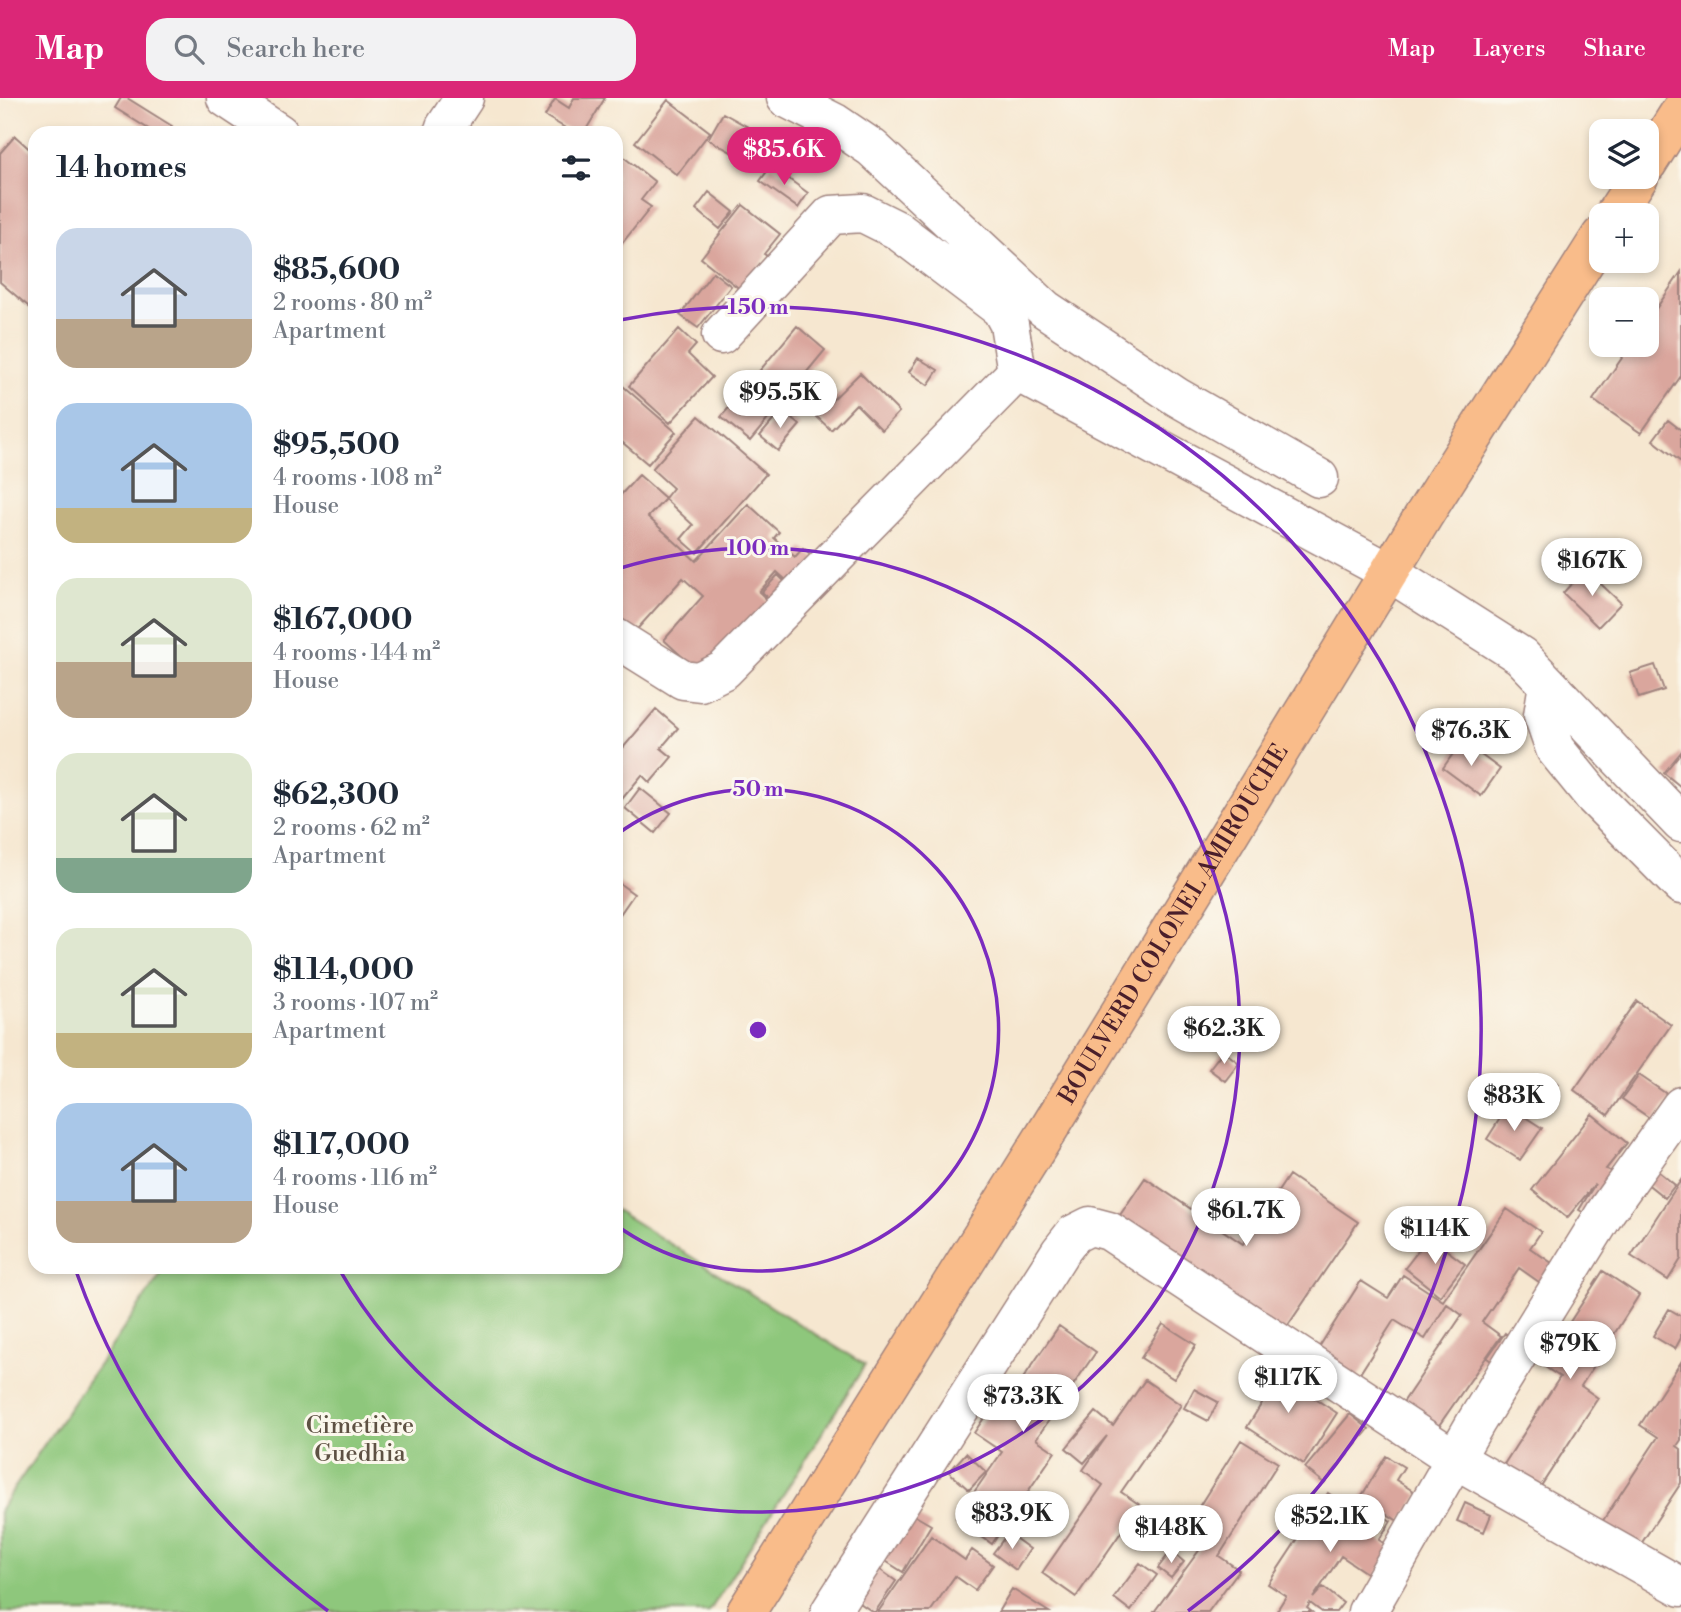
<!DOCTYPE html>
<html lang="en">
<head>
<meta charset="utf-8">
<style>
	:root { --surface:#fff; --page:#f2f2f3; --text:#1f2937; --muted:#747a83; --accent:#db2777 }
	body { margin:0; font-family:"Libre Bodoni",serif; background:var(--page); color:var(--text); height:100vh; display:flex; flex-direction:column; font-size:26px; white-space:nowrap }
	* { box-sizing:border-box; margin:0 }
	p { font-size:23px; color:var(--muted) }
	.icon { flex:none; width:38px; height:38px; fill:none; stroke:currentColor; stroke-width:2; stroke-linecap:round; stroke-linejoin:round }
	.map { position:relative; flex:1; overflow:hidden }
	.drawer { position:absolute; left:28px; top:28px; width:595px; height:1148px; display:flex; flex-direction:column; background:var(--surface); border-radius:21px; box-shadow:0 4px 10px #0003 }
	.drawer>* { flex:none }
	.buttons { position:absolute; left:1589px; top:21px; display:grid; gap:14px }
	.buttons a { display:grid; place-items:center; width:70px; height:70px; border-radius:14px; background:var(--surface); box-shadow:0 4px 10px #0003; font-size:35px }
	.price { position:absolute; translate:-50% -60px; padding:0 16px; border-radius:24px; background:#fff; color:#222; font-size:23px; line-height:46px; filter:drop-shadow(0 2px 4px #0008) }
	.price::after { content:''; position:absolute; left:50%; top:42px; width:21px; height:16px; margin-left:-10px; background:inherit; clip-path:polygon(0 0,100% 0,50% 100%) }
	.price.current { background:var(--accent); color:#fff }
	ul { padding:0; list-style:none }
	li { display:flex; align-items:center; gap:21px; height:175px; padding:0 28px }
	li span { display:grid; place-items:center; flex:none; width:196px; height:140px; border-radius:21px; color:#555 }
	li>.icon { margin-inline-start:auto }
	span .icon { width:84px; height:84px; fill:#fffc; stroke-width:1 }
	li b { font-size:30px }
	h2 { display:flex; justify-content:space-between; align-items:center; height:84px; padding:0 28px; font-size:30px }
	header { display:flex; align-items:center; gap:42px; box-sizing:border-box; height:98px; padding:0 35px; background:var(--accent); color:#fff }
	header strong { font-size:33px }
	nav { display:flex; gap:38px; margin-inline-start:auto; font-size:24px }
	.search { width:490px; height:63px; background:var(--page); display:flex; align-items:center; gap:18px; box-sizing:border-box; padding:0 24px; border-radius:21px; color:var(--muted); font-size:26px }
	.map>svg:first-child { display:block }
	.green { fill:#8ec77b; stroke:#6c7353; stroke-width:2 }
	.building { fill:#daa69d }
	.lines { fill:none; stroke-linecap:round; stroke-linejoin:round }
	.minor-casing { stroke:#a0837e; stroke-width:41 }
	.major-casing { stroke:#a0837e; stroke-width:41 }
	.minor { stroke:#fff; stroke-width:38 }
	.major { stroke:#f9bc8a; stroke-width:38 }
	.ring { fill:none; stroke:#7b2cbf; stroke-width:3.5 }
	.labels { text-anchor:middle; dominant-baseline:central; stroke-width:6; stroke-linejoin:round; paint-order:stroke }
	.street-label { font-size:24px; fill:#4a1f2b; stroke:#fbf7ec }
	.park-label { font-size:24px; fill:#5e5143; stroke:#fbf7ec }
	.centre { fill:#7b2cbf; stroke:#fbf7ec; stroke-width:3.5 }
	.ring-label { font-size:21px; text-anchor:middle; font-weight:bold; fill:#7b2cbf; stroke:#fbf7ec; stroke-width:6; stroke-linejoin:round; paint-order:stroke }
</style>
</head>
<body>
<header>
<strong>Map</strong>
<div class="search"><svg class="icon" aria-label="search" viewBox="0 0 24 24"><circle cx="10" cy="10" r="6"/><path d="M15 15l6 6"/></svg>Search here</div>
<nav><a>Map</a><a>Layers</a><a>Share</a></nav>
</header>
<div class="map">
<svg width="1681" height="1514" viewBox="0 0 1681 1514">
	<rect width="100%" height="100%" fill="#fbf7ec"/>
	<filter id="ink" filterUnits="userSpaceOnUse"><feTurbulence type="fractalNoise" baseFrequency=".0143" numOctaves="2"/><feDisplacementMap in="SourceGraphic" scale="14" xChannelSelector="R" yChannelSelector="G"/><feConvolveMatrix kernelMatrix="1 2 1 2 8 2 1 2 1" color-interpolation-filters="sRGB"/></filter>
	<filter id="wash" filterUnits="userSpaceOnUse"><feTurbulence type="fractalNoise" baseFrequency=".00686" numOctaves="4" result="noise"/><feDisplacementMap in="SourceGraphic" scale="28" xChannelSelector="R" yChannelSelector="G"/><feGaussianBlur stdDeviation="1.57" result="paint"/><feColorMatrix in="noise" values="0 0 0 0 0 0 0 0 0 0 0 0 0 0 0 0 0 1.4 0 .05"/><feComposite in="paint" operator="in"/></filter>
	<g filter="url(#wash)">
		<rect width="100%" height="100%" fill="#f6e7d0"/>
		<!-- green -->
		<path class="green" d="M616,1112L865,1267L709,1514H0V1411L166,1169H616Z"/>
		<g id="blocks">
			<!-- building -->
			<path class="building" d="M121,0H127L172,28L168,35H155L115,10Z
				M574,0H605L584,35H574L545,18L555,1L569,10Z
				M668,2L710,34L677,77L635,44Z
				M723,15L755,33L740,59L708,41Z
				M15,38L35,56V214L0,184V55Z
				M616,53L655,84L641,102L651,109L616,153Z
				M771,68L808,95L798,110L760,83Z
				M709,94L734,114L720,131L696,111Z
				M743,107L780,136L764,156L767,158L741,192L701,160Z
				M713,174L731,188L698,230L680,217Z
				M1681,174V278L1641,335L1593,302L1631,247H1647V224Z
				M797,228L825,252L750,343L721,319Z
				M679,231L696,247L688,256L712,279L670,325L629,288Z
				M918,260L938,272L928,287L909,274Z
				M860,275L899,314L882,332L856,306L831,332L816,318Z
				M616,282L676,334L648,366L616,339Z
				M782,312L800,327L778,353L760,338Z
				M699,318L766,376L697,455L681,441L693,427L665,401L648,419L696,463L748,406L779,434L774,440L795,459L803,450L820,464L796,491L777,474L759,494L775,509L709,583L664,542L703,498L683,480L631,538L616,524V402L639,377L665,400L673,390L652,371Z
				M1668,322L1681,332V364L1653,342Z
				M1585,471L1621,505L1598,529L1563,495Z
				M778,477L791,490L775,506L762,494Z
				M1655,567L1664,592L1639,600L1630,575Z
				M656,611L678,630L661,650L672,659L650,685L642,677L622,701L616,696V658Z
				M1462,643L1500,671L1481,698L1443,670Z
				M1681,654V689L1664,675Z
				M640,690L671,715L655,735L625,710Z
				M616,783L634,796L616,822Z
				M1637,903L1671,927L1608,1017L1574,992Z
				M1223,953L1239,965L1225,983L1209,971Z
				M1639,977L1671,999L1654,1023L1622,1001Z
				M1531,979L1541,989L1550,979L1558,986L1530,1014L1513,997Z
				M1508,1008L1542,1030L1520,1062L1487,1041Z
				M1592,1016L1627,1045L1606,1071L1620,1079L1595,1121L1579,1112L1595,1086L1567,1120L1532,1092Z
				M1655,1071L1675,1087L1665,1100L1645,1084Z
				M1289,1077L1358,1124L1280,1239L1114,1126L1145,1080L1243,1146Z
				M1681,1082V1161L1668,1182L1631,1158Z
				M1507,1111L1541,1134L1530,1150L1562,1172L1549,1191L1519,1170L1482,1224L1501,1238L1435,1333L1400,1309L1462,1217L1447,1206L1425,1241L1394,1222L1357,1280L1316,1254L1361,1183L1388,1200L1403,1177L1443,1203Z
				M1429,1139L1465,1166L1440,1198L1405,1170Z
				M1603,1173L1639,1197L1581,1288L1598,1300L1537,1394L1501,1371L1560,1279L1542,1267Z
				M1669,1211L1681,1218V1240L1675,1251L1653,1238Z
				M1163,1226L1196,1247L1174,1281L1141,1260Z
				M1059,1228L1096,1254L1036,1341L1055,1354L992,1446L956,1420L1002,1354L974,1335L992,1308L1000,1314Z
				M1505,1235L1521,1246L1503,1271L1487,1260Z
				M1681,1264V1342L1677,1348L1681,1351V1385L1633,1458L1596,1433L1658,1339L1640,1327Z
				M1263,1267L1337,1315L1304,1366L1247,1329L1262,1305L1245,1295Z
				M1145,1282L1181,1307L1121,1394L1140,1407L1076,1499L1042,1475L1103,1387L1083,1372L1107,1338L1084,1365L1066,1350L1096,1314L1113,1328Z
				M1194,1291L1218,1304L1208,1323L1184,1310Z
				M1350,1316L1369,1331L1324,1385L1305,1370Z
				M1241,1342L1278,1365L1219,1458L1239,1472L1208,1514H1154L1203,1447L1183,1434Z
				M966,1355L986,1374L969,1392L949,1374Z
				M1386,1358L1404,1369L1396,1382L1419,1397L1401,1425L1361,1399Z
				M1328,1395L1360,1417L1366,1407L1391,1423L1379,1442L1392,1451L1374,1480L1341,1458L1313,1500L1323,1489L1343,1505L1336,1514H1322L1310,1505L1307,1510L1312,1514H1276L1286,1498L1268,1486Z
				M1465,1405L1491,1417L1484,1434L1457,1423Z
				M912,1416L931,1427L903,1474L884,1462Z
				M1164,1427L1183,1433L1177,1451L1159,1445Z
				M1008,1435L1030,1451L1016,1472L993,1455Z
				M931,1438L965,1462L972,1452L993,1467L975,1492L955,1478L930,1514H878Z
				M1171,1453L1184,1464L1171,1480L1158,1470Z
				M1140,1465L1157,1477L1131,1513L1114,1500Z
				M879,1471L896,1483L875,1514H873L857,1503Z
				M1012,1491L1049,1514H998Z"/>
		</g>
	</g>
	<g filter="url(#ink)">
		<use href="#blocks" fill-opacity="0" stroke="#a0837e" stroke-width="2"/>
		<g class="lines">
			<!-- minor casing -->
			<g class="minor-casing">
				<path id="minor" d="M226,0L279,35
					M786,0L835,25L872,50L1045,211L1177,299L1319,380
					M443,35L445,29L464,0
					M721,237L831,117L863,115L897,132L1001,211L1009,226L1017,274
					M616,540L683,582L700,584L724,572L1017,274L1389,474L1521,558L1681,725
					M1548,586L1543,617L1555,651L1594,699L1681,787
					M830,1514L1060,1154L1074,1136L1090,1128L1109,1133L1455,1361L1681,1489
					M1367,1514L1476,1324L1607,1112L1681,1008"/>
			</g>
			<!-- major casing -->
			<g class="major-casing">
				<g id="major">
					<path d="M1647,66L1681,12"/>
					<path d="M1614,117L1639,79"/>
					<path id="s1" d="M746,1514L1050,1029L1424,417L1601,138"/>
				</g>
			</g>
			<!-- minor -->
			<use href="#minor" class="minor"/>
			<!-- major -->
			<use href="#major" class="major"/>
		</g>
	</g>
	<!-- distance rings -->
	<g class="ring">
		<path d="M616 737A241 241 0 1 1 616 1127"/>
		<path d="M617 471A482 482 0 1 1 338 1169"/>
		<path d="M328 1513A723 723 0 0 1 76 1173M620 222A723 723 0 0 1 1188 1513"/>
	</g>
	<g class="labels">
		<!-- street labels -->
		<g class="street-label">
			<text stroke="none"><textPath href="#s1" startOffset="810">BOULVERD COLONEL AMIROUCHE</textPath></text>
		</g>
		<!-- park labels -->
		<g class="park-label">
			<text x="360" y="1328">Cimetière<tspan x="360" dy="28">Guedhia</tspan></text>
		</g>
	</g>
	<circle cx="758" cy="932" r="10" class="centre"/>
	<g class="ring-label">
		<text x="758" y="216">150 m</text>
		<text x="758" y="457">100 m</text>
		<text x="758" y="698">50 m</text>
	</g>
</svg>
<div class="buttons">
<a><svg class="icon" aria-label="layers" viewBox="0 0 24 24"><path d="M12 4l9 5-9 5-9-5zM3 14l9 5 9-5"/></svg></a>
<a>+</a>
<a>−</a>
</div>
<b class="price current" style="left:784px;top:89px">$85.6K</b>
<b class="price" style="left:780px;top:332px">$95.5K</b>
<b class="price" style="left:1592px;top:500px">$167K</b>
<b class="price" style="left:1471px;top:670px">$76.3K</b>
<b class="price" style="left:1224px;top:968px">$62.3K</b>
<b class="price" style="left:1514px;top:1035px">$83K</b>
<b class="price" style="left:1246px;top:1150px">$61.7K</b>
<b class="price" style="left:1435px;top:1168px">$114K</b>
<b class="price" style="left:1570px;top:1283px">$79K</b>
<b class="price" style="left:1288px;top:1317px">$117K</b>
<b class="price" style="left:1023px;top:1336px">$73.3K</b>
<b class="price" style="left:1012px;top:1453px">$83.9K</b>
<b class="price" style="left:1330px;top:1456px">$52.1K</b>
<b class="price" style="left:1171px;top:1467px">$148K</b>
<section class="drawer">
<h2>14 homes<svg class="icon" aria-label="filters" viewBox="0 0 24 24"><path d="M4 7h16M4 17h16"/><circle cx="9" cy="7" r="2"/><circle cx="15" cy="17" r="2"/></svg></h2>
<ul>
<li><span style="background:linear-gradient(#c9d6e8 65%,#b9a48a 0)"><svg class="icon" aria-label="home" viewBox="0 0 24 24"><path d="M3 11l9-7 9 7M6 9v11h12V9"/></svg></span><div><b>$85,600</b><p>2 rooms · 80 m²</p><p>Apartment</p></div></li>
<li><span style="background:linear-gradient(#a9c7e8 75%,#c2b280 0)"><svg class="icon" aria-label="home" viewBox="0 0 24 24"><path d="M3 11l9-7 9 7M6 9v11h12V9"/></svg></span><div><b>$95,500</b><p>4 rooms · 108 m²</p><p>House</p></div></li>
<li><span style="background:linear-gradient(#dfe7d0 60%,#b9a48a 0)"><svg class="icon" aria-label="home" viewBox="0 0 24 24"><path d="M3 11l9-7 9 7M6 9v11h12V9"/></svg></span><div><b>$167,000</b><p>4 rooms · 144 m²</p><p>House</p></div></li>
<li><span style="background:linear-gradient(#dfe7d0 75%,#7fa58c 0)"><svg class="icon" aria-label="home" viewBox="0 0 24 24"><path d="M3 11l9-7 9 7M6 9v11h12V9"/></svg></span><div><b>$62,300</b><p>2 rooms · 62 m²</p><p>Apartment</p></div></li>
<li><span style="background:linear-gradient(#dfe7d0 75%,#c2b280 0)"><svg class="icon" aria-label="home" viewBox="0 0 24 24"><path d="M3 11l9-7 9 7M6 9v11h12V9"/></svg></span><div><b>$114,000</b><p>3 rooms · 107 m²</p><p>Apartment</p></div></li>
<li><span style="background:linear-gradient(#a9c7e8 70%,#b9a48a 0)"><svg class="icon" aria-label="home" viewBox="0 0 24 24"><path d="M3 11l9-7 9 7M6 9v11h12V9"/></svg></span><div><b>$117,000</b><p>4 rooms · 116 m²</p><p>House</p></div></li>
</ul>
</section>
</div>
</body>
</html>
